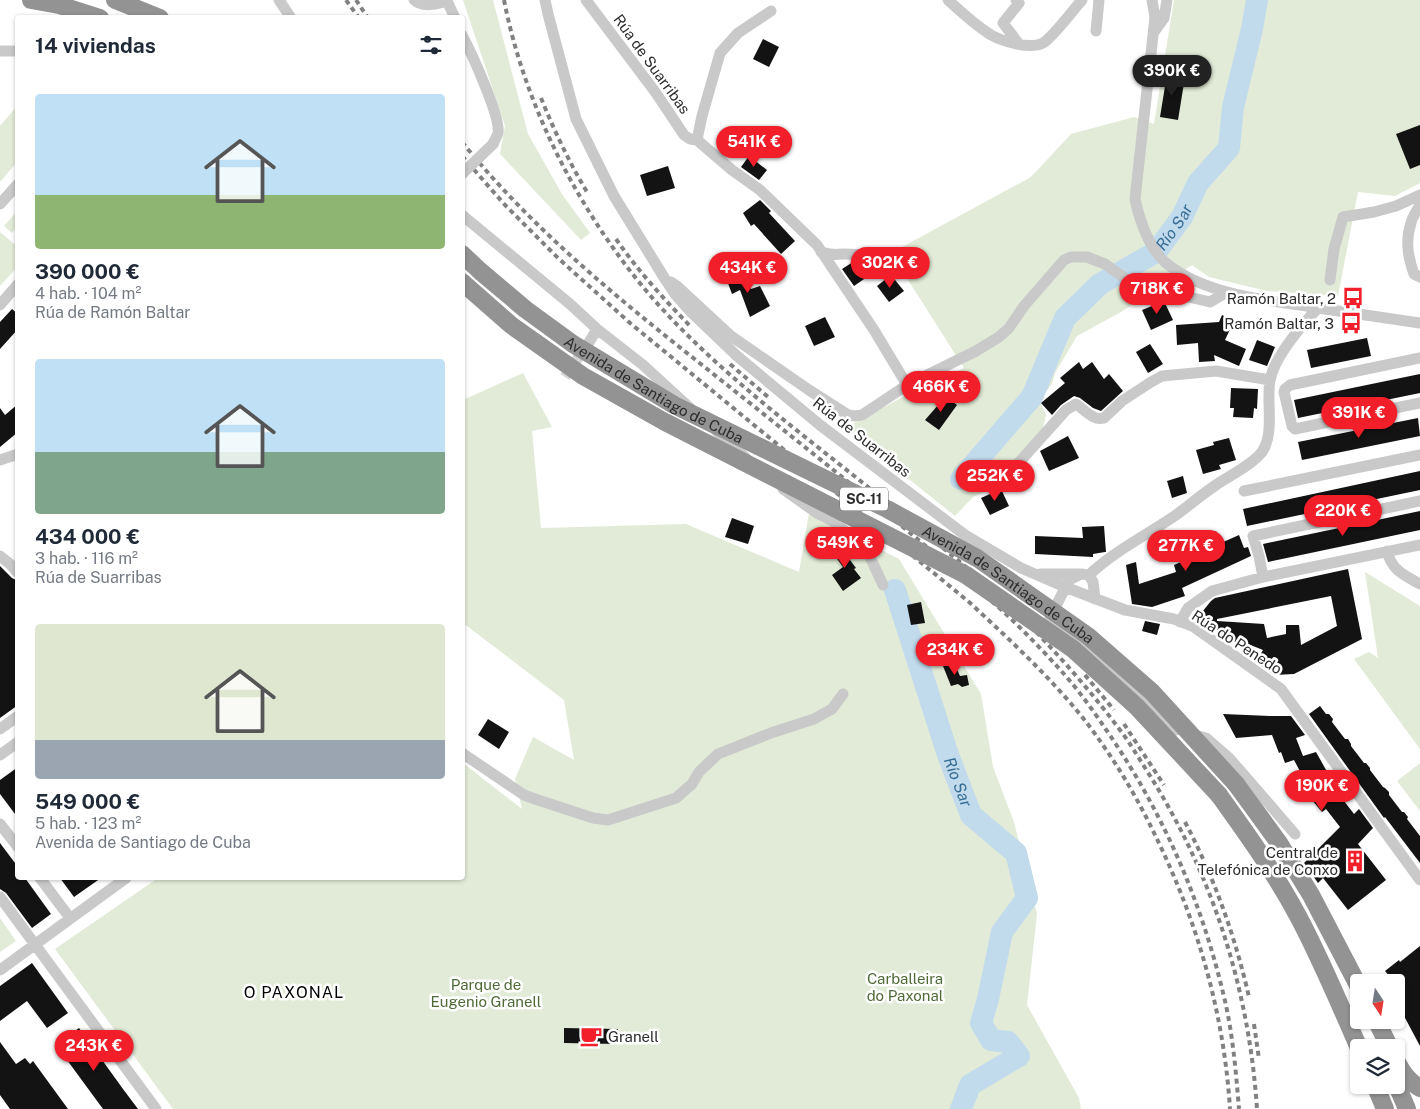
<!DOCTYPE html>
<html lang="es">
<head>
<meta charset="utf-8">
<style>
	:root { --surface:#fff; --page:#f2f2f3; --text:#1f2937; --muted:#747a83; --accent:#f21f2a }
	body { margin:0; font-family:"Public Sans",sans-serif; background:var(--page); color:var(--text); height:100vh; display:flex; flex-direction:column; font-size:19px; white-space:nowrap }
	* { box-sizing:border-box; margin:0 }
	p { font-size:16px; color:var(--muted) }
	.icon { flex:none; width:28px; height:28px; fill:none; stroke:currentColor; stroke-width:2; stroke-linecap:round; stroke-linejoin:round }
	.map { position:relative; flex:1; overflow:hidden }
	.sheet { position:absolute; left:15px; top:15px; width:450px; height:865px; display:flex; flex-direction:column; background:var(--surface); border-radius:5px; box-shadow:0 1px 4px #0004 }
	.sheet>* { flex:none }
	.needle { width:32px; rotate:168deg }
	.controls { position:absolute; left:1350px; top:974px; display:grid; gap:10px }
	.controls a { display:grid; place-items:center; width:55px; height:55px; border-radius:5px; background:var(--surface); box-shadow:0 1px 4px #0004; font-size:25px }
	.price { position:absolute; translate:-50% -42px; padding:0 11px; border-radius:18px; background:var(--accent); color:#fff; font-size:16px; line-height:32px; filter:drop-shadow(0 1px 2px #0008) }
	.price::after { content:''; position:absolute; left:50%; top:30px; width:15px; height:11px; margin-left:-8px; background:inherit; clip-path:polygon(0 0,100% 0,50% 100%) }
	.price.selected { background:#222; color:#fff }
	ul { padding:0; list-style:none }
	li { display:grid; align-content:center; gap:10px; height:265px; padding:0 20px }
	li span { display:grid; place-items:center; height:155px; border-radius:5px; color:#555 }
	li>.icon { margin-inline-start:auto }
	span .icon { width:90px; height:90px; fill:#fffc; stroke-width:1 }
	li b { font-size:21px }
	h2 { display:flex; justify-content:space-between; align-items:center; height:60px; padding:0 20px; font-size:21px }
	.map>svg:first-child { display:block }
	.green { fill:#e2ebd7 }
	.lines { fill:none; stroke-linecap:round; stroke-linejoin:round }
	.river { stroke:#c1dbed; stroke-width:22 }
	.building { fill:#131313; fill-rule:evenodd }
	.minor-tunnel { stroke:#d5d5d5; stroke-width:11; stroke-dasharray:11 5.5; stroke-linecap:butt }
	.minor { stroke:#c9c9c9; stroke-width:11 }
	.highway { stroke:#939393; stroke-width:18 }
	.rail { stroke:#818181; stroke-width:4; stroke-dasharray:5 4; stroke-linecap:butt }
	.minor-bridge { stroke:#c9c9c9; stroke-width:11 }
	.highway-bridge { stroke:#939393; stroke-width:18 }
	.labels { text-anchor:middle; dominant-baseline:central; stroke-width:5; stroke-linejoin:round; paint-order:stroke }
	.shield { fill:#fff; stroke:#6b6b6b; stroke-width:1 }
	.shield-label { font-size:14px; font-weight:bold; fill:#2c2c2c }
	.street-label { font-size:15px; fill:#2c2c2c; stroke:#fff }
	.poi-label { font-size:15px; fill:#2c2c2c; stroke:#fff; text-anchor:end }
	.park-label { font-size:15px; fill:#4e6a36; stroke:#fff }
	.water-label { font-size:16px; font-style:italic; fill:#356c93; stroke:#fff }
	.neighbourhood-label { font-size:16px; letter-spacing:1px; fill:#000; stroke:#fff }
</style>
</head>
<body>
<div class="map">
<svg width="1420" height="1109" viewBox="0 0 1420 1109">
	<rect width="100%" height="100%" fill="#fff"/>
	<!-- green -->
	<path class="green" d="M463,0H493L528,134L562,194L590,233L581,240L500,154L505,126Z
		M1174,0H1420V183L1395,196L1358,192L1338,296L1267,291L1209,277L1192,265L1121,312L1077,336L1055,373L1052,384L1039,400L1046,415L1043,428L1012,464L1010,480L973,497L955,516L845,428L916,390L964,368L891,253L1031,177L1071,134L1134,117L1154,124Z
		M17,106V162L0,182V126Z
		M17,211V227L12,233L4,226Z
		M0,232L14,244L17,240L18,266L0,286Z
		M523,373L552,427L532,431L541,528L686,524L799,572L809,513L899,559L981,694L993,767L1014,822L1037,914L1027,1005L1079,1098L1081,1109H173L55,949L158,878H462L463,763L522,809L515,779L533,737L574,760L564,700L463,623V400Z
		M1365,572L1420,606V749L1354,659L1369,652L1378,658Z
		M1420,763V811L1397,781Z
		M0,918L16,941L0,952Z"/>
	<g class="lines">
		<!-- river -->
		<g class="river">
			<path id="s1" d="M961,479L1032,397L1065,318L1100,284L1156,252L1182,217L1198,183L1229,148L1233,107L1252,29L1257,0"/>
			<path id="s2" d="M895,590L948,755L971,815L1016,853L1027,898L1002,932L988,999L981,1023L991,1040L1008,1042L1019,1056L970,1085L961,1109"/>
		</g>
	</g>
	<!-- building -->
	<path class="building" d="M763,39L779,47L769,67L753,59Z
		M1167,74L1185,77L1178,120L1160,117Z
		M1420,125V165L1410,169L1396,134Z
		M749,156L767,170L759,180L741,167Z
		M668,166L675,188L647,196L640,175Z
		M760,200L771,211L769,213L795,241L781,254L754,224L751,226L743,213Z
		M853,262H856L867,277L854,286L842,269Z
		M744,271L751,289L760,286L770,306L750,317L740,290L732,294L726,278Z
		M891,275L904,291L889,302L877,286Z
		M1164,301L1173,320L1151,330L1142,310Z
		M12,309L18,314V329L0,349V322Z
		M1222,315L1234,321L1225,340L1246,349L1239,366L1214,355L1215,361L1199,362L1198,343L1177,345L1176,325L1219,322Z
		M825,317L835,337L814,346L805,326Z
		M1367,338L1371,356L1311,368L1307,350Z
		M1257,340L1275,347L1267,366L1249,360Z
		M1150,344L1163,364L1148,373L1136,352Z
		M1079,362L1083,369L1092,362L1104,379L1109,374L1123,391L1101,411L1093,408L1080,398L1074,396L1061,405L1052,415L1041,403L1065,383L1060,378Z
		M1420,374V393L1298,418L1294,400Z
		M1231,388L1258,389L1257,409L1254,408L1253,418L1233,417L1234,408H1230Z
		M946,396L957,405L939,430L925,420Z
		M18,404V432L0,447V408L5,415Z
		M1418,418L1420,436L1302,460L1298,442Z
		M1068,436L1079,458L1049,471L1040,451Z
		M1229,438L1236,460L1219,465L1221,469L1203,474L1196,450L1214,445L1213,442Z
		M1420,471V490L1247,526L1243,509Z
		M1183,476L1187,493L1172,498L1167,481Z
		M1001,489L1009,506L990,515L981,498Z
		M1420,511V530L1268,562L1263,544Z
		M732,518L754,526L748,544L725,537Z
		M1104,526L1106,552H1105L1093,554V557L1035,554V536L1083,538L1082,527Z
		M1216,531L1221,543L1239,535L1244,548L1248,547L1251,556L1182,588L1185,596L1152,607L1132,604L1126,565L1136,562L1139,584L1176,572L1174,565L1210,549L1205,539Z
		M838,544L856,568L854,569L861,578L843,591L832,575L843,567L830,549Z
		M0,566L12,578L18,581V705L0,718Z
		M1348,569L1362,639L1294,674L1274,675L1256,662L1263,650L1243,642L1241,646L1198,617L1211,601L1215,598ZM1331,596L1337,626L1301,645L1299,625H1286V634L1267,638L1264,624L1217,621V619Z
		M921,602L925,623L911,625L907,605Z
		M1145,621L1160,624L1157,635L1142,631Z
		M954,663L960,676L967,675L969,685L962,687L958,684L951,686L943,666Z
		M1320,706L1326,714H1329L1333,719L1332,722L1345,739H1348L1351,744V746L1364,763H1366L1370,768V770L1383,787L1385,788L1389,792V795L1402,812H1404L1408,817L1407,819L1420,836V863L1385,817L1384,818L1309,714Z
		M1223,714L1270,716H1291L1305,735L1296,738L1303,756L1316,752L1330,777L1328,778L1342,796L1341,797L1354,814L1359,809L1373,828L1358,844L1386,880L1348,910L1323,878L1318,883L1304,863L1340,827L1326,809L1322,812L1307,794L1311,792L1294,760L1285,763L1281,752L1279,753L1272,735L1236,738Z
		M488,719L509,732L499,749L478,735Z
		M18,767V818L0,794V780Z
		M0,843L18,867V878H25L51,914L32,928L6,893L0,889Z
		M60,878H101L74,897Z
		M1420,946V1046L1396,1001V997L1401,993L1396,986V982H1394L1385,971L1399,960L1400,962Z
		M32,963L68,1013L47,1028L27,1001L0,1021V986Z
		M79,1028L123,1089L138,1109H103L56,1045Z
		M564,1028L618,1029V1044L564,1043Z
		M0,1042L16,1064L25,1058L30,1064L33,1061L68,1109H10L0,1095Z"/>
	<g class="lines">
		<!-- minor-tunnel -->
		<path class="minor-tunnel" d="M565,377L587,345"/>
		<!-- minor -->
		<path class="minor" d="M279,0L291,18
			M414,0C423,8 437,4 447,1
			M545,0L548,14L576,119L614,196L665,279L675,294L690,311L737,356L820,425L965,535L1021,568L1065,587L1125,610L1174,619L1194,627L1281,689L1420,880
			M586,0L656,93L684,135L690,139L697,140L732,170L760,190L817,245L874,330L907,385
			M948,0C961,12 975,25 991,35C1002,41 1030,50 1043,43C1053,37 1073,10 1082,0
			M1016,0L1019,3L1003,23L1019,44
			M1152,0L1155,17L1135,199C1140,222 1148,247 1166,263C1206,296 1269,300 1318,308C1352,313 1386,318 1420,323
			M447,1L455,18
			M1096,31L1099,0
			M1154,32L1164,18L1167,0
			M462,35C471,52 501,117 498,133C497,137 494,141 493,144
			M0,51H18
			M697,140L702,116L720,53L738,33L771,11
			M0,204L18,184
			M1420,205C1417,211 1412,217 1411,223C1405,241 1408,257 1414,274L1420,277
			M462,215L570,304L597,329L643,365L690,408
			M821,252C834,256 834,254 845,254C859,254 863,256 878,253
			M1330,280L1334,249L1343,217L1374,212L1396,206L1420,195
			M671,282L677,286L731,336L809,390L848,415L855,416L862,415L907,385L976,351L999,337L1009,328L1024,306L1064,260L1071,257H1087L1105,264L1133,284L1210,302L1227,292
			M0,305L18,284
			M588,344L597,329
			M1420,358L1290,385L1285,389L1284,392L1292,426L1295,429L1420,403
			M717,432L746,458
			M0,460L18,454
			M1008,472L1014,468L1066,410L1076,404C1085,410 1093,421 1104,418L1122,401L1151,382L1162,376L1216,371L1270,380
			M783,489L817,513L833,521L857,541L863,547L870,557L883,585
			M1244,491L1420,455
			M1387,551C1392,571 1404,575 1420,584
			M0,556L10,564L18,573
			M1040,574H1079
			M1089,575C1114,551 1147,535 1176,515C1190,505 1202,494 1216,485C1229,476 1253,464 1262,452C1275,433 1266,402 1270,380C1275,356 1302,325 1318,308
			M1263,577L1259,556L1253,536L1420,501
			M1095,599L1093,582L1089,575L1081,574L1069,580L1050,618L1145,699L1176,730
			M1180,622L1188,608L1212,591L1263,577L1420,545
			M0,729L18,716
			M1191,734L1206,738L1230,759L1295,834
			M462,753L524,795L538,800L593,818L608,820L676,798L692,784L699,772L718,754L771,733L814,719L832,709L843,694
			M0,755L18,742
			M0,824L18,847
			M40,878L70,918
			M0,897L156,1109
			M0,970L126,878"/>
		<!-- highway -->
		<path class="highway" d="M31,0L59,5L100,18
			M115,0L160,18
			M1236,784L1279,843L1311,895L1359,987
			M1219,795C1247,834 1275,873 1298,916C1321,959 1339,1003 1359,1048
			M1376,1020L1390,1048
			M1396,1060C1402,1072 1408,1081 1420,1088
			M1396,1083L1407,1109
			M1375,1085L1385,1109"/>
		<!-- rail -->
		<path class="rail" d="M346,0L359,18
			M356,0L368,18
			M504,0C525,108 582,218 655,301C714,367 785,421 853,475C903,515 953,556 1002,597C1044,639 1084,682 1120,730C1130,743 1138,757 1147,771C1212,873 1249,988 1257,1109
			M541,98C554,130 569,162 587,192
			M462,142C529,225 610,292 692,357C771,420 851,483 928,548C954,570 981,591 1006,614C1026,633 1046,654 1064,674C1080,692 1094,712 1107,731C1164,814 1202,902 1225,1001C1233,1036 1236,1073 1239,1109
			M462,156L505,205L558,258L630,323L969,602C1009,639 1049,676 1083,718C1112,755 1136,795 1156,837C1198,923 1224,1014 1230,1109
			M616,239C638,271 664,299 690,326
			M730,364L768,397
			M1085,675L1114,710
			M1124,724L1164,785
			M1185,822C1214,877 1235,936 1249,997
			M1254,1024L1259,1059"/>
		<!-- minor-bridge -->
		<path class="minor-bridge" d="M462,174L493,144"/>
		<!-- highway-bridge -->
		<g class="highway-bridge">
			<path id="s3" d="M462,254L480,271L525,309L573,344L674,405L887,509L977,558L1088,636L1152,692L1236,784"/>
			<path d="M462,282L511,325L583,376L665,422L966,575L1073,649L1137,707L1219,795"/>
		</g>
	</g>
	<!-- icons -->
	<defs>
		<g id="bus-bare" transform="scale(1.725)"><path d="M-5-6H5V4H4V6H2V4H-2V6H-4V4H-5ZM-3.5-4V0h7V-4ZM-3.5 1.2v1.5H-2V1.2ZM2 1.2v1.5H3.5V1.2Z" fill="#f21f2a" stroke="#fff" stroke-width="2.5" paint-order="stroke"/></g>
		<g id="building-bare" transform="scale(1.725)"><path d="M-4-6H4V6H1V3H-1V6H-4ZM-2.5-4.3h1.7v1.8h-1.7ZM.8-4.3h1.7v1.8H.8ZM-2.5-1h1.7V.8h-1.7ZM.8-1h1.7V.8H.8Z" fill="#f21f2a" stroke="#fff" stroke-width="2.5" paint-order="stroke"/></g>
		<g id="cafe-bare" transform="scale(1.725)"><path d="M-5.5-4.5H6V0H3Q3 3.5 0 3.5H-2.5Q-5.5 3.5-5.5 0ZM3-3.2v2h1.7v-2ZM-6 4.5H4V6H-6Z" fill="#f21f2a" stroke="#fff" stroke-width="2.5" paint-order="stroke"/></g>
	</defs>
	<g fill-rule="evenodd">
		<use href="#bus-bare" x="1353" y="298"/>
		<use href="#bus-bare" x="1351" y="323"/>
		<use href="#building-bare" x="1355" y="861"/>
		<use href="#cafe-bare" x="591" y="1036"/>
	</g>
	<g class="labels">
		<!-- shield labels -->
		<rect class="shield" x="840" y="487.5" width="48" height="23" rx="4"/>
		<g class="shield-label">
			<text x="864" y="499">SC-11</text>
		</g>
		<!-- street labels -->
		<g class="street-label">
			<text transform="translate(652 64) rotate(54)">Rúa de Suarribas</text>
			<text stroke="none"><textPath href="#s3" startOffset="236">Avenida de Santiago de Cuba</textPath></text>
			<text transform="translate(862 437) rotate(38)">Rúa de Suarribas</text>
			<text stroke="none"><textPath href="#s3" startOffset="641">Avenida de Santiago de Cuba</textPath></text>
			<text transform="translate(1237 642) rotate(33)">Rúa do Penedo</text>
		</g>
		<!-- poi labels -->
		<g class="poi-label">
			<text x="1336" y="298">Ramón Baltar, 2</text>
			<text x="1334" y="323">Ramón Baltar, 3</text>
			<text x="1338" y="852">Central de<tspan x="1338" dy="17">Telefónica de Conxo</tspan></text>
			<text x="608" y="1036" text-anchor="start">Granell</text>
		</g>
		<!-- park labels -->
		<g class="park-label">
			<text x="905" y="978">Carballeira<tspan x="905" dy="17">do Paxonal</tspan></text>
			<text x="486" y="984">Parque de<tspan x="486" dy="17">Eugenio Granell</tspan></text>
		</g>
		<!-- water labels -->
		<g class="water-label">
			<text stroke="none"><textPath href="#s1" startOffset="338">Río Sar</textPath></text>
			<text stroke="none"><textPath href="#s2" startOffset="202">Río Sar</textPath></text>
		</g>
		<!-- neighbourhood labels -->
		<g class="neighbourhood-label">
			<text x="294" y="992">O PAXONAL</text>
		</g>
	</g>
</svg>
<div class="controls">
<a><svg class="needle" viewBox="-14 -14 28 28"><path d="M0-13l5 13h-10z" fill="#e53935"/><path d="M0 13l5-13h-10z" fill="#747a83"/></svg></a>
<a><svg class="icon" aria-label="layers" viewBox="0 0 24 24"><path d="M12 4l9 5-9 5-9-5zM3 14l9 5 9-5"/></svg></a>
</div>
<b class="price selected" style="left:1172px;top:97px">390K €</b>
<b class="price" style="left:754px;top:168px">541K €</b>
<b class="price" style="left:890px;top:289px">302K €</b>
<b class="price" style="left:748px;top:294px">434K €</b>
<b class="price" style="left:1157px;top:315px">718K €</b>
<b class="price" style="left:941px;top:413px">466K €</b>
<b class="price" style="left:1359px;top:439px">391K €</b>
<b class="price" style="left:995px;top:502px">252K €</b>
<b class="price" style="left:1343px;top:537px">220K €</b>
<b class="price" style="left:845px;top:569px">549K €</b>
<b class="price" style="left:1186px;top:572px">277K €</b>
<b class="price" style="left:955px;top:676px">234K €</b>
<b class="price" style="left:1322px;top:812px">190K €</b>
<b class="price" style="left:94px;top:1072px">243K €</b>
<section class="sheet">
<h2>14 viviendas<svg class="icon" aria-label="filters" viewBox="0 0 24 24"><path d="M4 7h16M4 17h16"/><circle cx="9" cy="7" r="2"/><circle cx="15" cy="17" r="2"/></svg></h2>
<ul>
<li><span style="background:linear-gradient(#bfe0f5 65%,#8fb573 0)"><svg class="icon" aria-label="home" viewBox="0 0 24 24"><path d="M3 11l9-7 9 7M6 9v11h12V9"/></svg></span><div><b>390 000 €</b><p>4 hab. · 104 m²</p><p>Rúa de Ramón Baltar</p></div></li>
<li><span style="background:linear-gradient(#bfe0f5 60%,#7fa58c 0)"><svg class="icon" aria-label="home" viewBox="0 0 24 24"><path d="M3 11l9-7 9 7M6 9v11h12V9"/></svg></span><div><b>434 000 €</b><p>3 hab. · 116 m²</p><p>Rúa de Suarribas</p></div></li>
<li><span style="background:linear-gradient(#dfe7d0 75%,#9aa5b1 0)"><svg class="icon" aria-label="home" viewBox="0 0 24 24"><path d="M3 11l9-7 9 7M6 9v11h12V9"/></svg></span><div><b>549 000 €</b><p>5 hab. · 123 m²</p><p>Avenida de Santiago de Cuba</p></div></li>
</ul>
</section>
</div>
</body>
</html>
